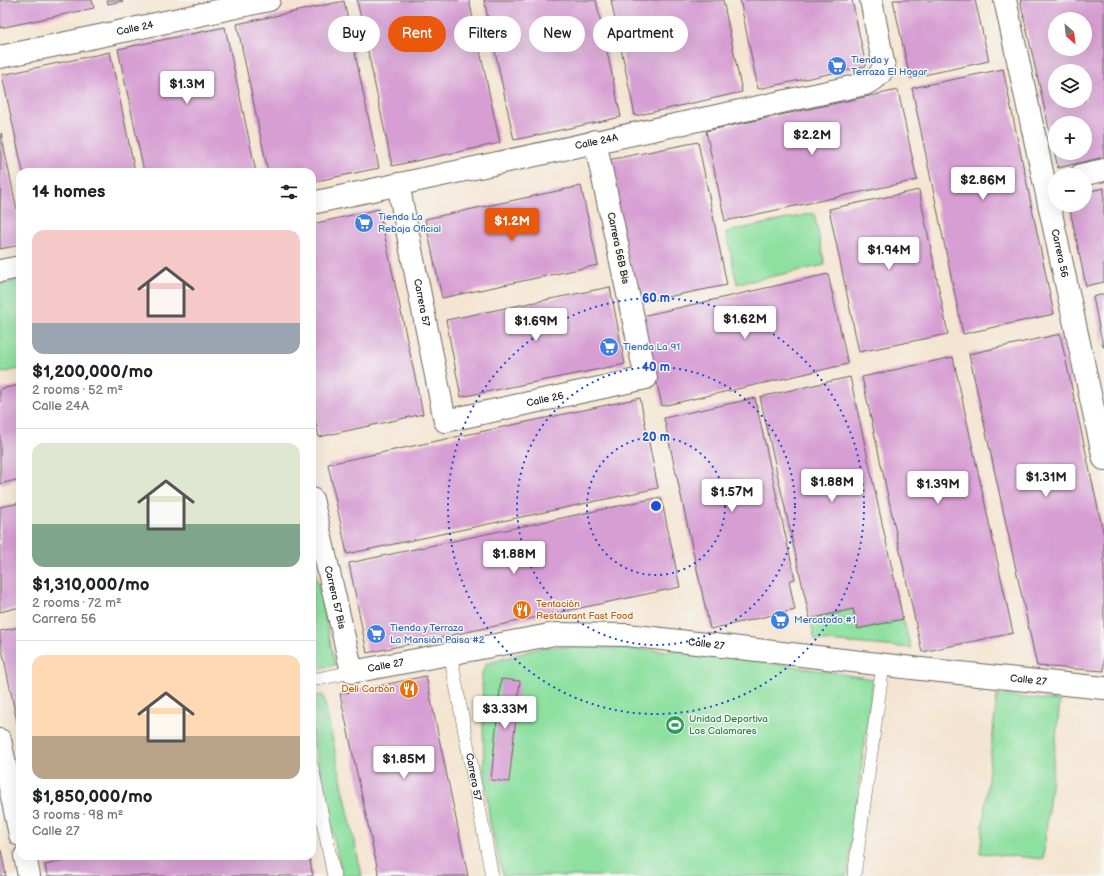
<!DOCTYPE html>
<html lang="en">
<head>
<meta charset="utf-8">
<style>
	:root { --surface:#fff; --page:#f6f6f6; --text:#202124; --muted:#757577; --line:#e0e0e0; --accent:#ea580c }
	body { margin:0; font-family:"Balsamiq Sans",sans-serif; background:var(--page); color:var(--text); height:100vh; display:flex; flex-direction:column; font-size:15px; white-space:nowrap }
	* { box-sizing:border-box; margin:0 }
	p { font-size:13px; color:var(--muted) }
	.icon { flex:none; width:22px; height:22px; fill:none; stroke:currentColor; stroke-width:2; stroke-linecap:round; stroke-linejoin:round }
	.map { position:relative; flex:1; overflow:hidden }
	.sheet { position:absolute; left:16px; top:168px; width:300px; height:692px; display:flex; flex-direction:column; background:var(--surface); border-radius:12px; box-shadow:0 4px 16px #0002 }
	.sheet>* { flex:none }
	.hud { position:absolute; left:328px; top:16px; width:380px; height:36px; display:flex; gap:8px }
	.needle { width:26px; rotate:152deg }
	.controls { position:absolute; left:1048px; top:12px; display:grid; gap:8px }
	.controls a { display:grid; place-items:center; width:44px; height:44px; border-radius:50%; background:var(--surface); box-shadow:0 4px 16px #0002; font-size:20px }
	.price { position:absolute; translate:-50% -34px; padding:0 9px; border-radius:4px; background:#fff; color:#222; font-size:13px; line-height:26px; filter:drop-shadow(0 1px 2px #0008) }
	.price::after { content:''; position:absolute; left:50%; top:24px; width:12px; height:9px; margin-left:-6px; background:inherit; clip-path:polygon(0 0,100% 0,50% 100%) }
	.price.selected { background:var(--accent); color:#fff }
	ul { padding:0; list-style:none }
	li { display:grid; align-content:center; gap:8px; height:212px; padding:0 16px }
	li+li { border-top:1px solid var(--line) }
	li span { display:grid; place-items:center; height:124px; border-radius:12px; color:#555 }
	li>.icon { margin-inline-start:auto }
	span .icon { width:72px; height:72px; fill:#fffc; stroke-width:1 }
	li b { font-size:17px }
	h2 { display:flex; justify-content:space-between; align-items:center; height:48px; padding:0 16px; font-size:17px }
	.chip { padding:0 14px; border-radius:18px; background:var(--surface); box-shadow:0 4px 16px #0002; font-size:14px; line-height:36px }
	.chip.selected { background:var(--accent); color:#fff }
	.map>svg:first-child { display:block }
	.green { fill:#8ee0a0; stroke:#557e5e }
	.building { fill:#d79ed3; fill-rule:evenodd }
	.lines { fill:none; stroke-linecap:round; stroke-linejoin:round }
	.lane-casing { stroke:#68625c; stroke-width:14 }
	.street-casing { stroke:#68625c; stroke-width:24 }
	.lane { stroke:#fff; stroke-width:13 }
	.street { stroke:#fff; stroke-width:22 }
	.ring { fill:none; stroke:#1d4ed8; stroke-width:2; stroke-dasharray:2 4 }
	.labels { text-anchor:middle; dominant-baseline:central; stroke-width:3; stroke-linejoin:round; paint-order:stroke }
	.street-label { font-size:10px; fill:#1c1c1c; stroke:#f6f6f2 }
	.shop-label { font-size:10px; fill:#366cbe; stroke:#f6f6f2; text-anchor:start }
	.food-label { font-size:10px; fill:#c56008; stroke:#f6f6f2; text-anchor:start }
	.leisure-label { font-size:10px; fill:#27864d; stroke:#f6f6f2; text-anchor:start }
	.centre { fill:#1d4ed8; stroke:#f6f6f2; stroke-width:2 }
	.ring-label { font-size:12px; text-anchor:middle; font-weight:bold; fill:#1d4ed8; stroke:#f6f6f2; stroke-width:3; stroke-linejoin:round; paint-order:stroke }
</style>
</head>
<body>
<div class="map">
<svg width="1104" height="876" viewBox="0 0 1104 876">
	<rect width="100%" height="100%" fill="#f6f6f2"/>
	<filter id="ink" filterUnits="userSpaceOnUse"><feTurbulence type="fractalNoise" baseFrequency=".025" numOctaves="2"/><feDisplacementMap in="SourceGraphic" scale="8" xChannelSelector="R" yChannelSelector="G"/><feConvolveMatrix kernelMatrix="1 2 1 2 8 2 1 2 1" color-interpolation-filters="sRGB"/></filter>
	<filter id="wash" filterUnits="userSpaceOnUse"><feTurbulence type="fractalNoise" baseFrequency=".012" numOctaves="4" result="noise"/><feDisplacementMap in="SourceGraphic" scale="16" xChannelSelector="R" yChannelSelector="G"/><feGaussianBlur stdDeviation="0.9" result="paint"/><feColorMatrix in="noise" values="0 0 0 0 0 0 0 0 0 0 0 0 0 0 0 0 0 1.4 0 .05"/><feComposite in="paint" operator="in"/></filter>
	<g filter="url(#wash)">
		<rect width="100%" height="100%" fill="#f4e5d2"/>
		<!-- green -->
		<path class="green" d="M814,213L825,265L737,284L726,232Z
			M20,280V369L0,373V284Z
			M312,565H314L335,665L312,670Z
			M853,609L858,629L903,619L911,648L815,640L810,619Z
			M543,647H589L709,653L873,679L847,876H503L490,823L484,771L482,673L486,664Z
			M323,695L362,876H342L312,736V697Z
			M997,695L1060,701L1043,859L980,853Z"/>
		<g id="blocks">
			<!-- building -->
			<path class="building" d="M0,0H92L94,8L0,28Z
				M107,0H123V1L108,4Z
				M357,0H469L500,143L392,166Z
				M484,0H596L621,117L514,140Z
				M611,0H723L742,92L635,116Z
				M740,0H852L866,66L758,89Z
				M893,0H975L989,61L910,78Z
				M1020,0H1104V157L1058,168ZM1055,19H1085V49H1055ZM1055,71H1085V101H1055ZM1055,123H1085V153H1055Z
				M344,1L379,168L312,182V172H268L237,24Z
				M225,27L256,172H144L118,49Z
				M110,52L135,172H23L2,75Z
				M1003,69L1054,314L963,334L912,88Z
				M898,90L917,180L725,221L706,131Z
				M1,133L20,225V245L0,249Z
				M698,142L727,285L637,303L608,160Z
				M581,186L598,265L442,298L425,219Z
				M1104,188V282L1086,286L1069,205H1085V192Z
				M919,190L948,334L859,352L829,209Z
				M379,209L423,414L319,437L312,406V224Z
				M828,274L848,364L662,406L642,316Z
				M610,287L625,364L461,397L446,320Z
				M1104,294V347H1103L1093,297Z
				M1060,334L1104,536V671L1037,666L969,354Z
				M953,357L1013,633L922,652L862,377Z
				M850,377L903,619L858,629L853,609L810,619L760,397Z
				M20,385V479L0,484V389Z
				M640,398L658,488L347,554L328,464Z
				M755,398L795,579L789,581L795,610L710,629L664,418Z
				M661,497L680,587L367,653L349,563Z
				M20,503V607L0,612V507Z
				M20,627V732H19L0,639V631Z
				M426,676L468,876H379L340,694Z
				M501,679L520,681L509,782L491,780Z
				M0,850H1L6,876H0Z
				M90,856H309L313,876H47L45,865Z"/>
		</g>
	</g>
	<g filter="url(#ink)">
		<use href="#blocks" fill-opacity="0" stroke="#68625c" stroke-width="1"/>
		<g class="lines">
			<!-- lane casing -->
			<g class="lane-casing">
				<g id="lane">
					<path id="s1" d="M450,653L492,876"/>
					<path d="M312,680L352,672"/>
					<path d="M312,767L334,876"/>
					<path d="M854,876L883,665"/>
				</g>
			</g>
			<!-- street casing -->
			<g class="street-casing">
				<g id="street">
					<path id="s2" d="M1005,0L1104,459"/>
					<path id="s3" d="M0,57L269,0"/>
					<path d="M1081,175L1104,170"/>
					<path id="s4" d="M398,184L445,421L646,378L595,141"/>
					<path id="s5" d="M312,203L865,84C874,80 880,76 884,67L871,0"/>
					<path d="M0,271L20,267"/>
					<path id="s6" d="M312,499L352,672L555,634L627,635L921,669L1104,688"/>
					<path d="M0,740L20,835"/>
					<path d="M25,856L29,876"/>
				</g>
			</g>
			<!-- lane -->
			<use href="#lane" class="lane"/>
			<!-- street -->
			<use href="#street" class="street"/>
		</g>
	</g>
	<!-- distance rings -->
	<g class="ring">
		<circle cx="656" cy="506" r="69"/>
		<circle cx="656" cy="506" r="139"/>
		<circle cx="656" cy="506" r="208"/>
	</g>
	<!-- icons -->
	<defs>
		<g id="supermarket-disc" transform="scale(1)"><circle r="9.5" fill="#3f7fe0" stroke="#f6f6f2"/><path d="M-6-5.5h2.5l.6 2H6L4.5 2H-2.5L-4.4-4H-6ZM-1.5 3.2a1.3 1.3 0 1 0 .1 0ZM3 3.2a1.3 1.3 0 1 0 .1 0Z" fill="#fff"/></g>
		<g id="restaurant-disc" transform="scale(1)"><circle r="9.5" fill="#e8710a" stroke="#f6f6f2"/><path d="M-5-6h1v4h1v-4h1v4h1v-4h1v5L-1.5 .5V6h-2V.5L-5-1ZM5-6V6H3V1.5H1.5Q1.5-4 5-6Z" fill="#fff"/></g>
		<g id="stadium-disc" transform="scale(1)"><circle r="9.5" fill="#2e9e5b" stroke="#f6f6f2"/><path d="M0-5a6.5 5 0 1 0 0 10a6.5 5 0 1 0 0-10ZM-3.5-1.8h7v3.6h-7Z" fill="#fff"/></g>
	</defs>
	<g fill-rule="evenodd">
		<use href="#supermarket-disc" x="837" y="66"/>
		<use href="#supermarket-disc" x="364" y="223"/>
		<use href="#supermarket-disc" x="609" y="347"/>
		<use href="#restaurant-disc" x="522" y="610"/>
		<use href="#supermarket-disc" x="780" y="620"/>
		<use href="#supermarket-disc" x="376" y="634"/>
		<use href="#restaurant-disc" x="409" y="689"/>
		<use href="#stadium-disc" x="675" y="725"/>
	</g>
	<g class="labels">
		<!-- street labels -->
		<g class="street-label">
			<text stroke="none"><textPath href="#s3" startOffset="138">Calle 24</textPath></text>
			<text stroke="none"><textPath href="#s5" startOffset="291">Calle 24A</textPath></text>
			<text transform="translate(618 248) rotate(78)">Carrera 56B Bis</text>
			<text stroke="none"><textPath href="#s2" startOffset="259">Carrera 56</textPath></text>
			<text stroke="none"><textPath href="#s4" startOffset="121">Carrera 57</textPath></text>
			<text stroke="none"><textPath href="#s4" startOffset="344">Calle 26</textPath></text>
			<text stroke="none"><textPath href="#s6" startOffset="101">Carrera 57 Bis</textPath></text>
			<text stroke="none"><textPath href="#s6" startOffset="536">Calle 27</textPath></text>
			<text stroke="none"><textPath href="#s6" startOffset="212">Calle 27</textPath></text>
			<text stroke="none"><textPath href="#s6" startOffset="860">Calle 27</textPath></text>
			<text stroke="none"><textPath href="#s1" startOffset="126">Carrera 57</textPath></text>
		</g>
		<!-- shop labels -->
		<g class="shop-label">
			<text x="851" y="60">Tienda y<tspan x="851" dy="12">Terraza El Hogar</tspan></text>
			<text x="378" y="217">Tienda La<tspan x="378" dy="12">Rebaja Oficial</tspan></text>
			<text x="623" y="347">Tienda La 91</text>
			<text x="794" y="620">Mercatodo #1</text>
			<text x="390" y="628">Tienda y Terraza<tspan x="390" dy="12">La Mansión Paisa #2</tspan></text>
		</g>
		<!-- food labels -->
		<g class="food-label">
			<text x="536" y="604">Tentación<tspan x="536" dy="12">Restaurant Fast Food</tspan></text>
			<text x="395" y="689" text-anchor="end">Deli Carbón</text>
		</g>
		<!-- leisure labels -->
		<g class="leisure-label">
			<text x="689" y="719">Unidad Deportiva<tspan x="689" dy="12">Los Calamares</tspan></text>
		</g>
	</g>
	<circle cx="656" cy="506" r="6" class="centre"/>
	<g class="ring-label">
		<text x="656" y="302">60 m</text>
		<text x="656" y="371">40 m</text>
		<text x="656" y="441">20 m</text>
	</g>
</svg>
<div class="controls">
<a><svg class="needle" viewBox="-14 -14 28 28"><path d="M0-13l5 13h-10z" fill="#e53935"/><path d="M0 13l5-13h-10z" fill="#757577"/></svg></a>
<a><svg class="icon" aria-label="layers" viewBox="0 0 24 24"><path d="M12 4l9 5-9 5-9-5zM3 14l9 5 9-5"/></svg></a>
<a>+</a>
<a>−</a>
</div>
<b class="price" style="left:187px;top:105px">$1.3M</b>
<b class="price" style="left:812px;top:156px">$2.2M</b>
<b class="price" style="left:983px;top:201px">$2.86M</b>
<b class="price selected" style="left:512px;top:242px">$1.2M</b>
<b class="price" style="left:889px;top:271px">$1.94M</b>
<b class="price" style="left:745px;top:340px">$1.62M</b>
<b class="price" style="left:536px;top:342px">$1.69M</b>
<b class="price" style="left:1046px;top:498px">$1.31M</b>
<b class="price" style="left:832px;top:503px">$1.88M</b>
<b class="price" style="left:938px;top:505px">$1.39M</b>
<b class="price" style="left:732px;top:513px">$1.57M</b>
<b class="price" style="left:514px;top:575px">$1.88M</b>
<b class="price" style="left:505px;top:730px">$3.33M</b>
<b class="price" style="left:404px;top:780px">$1.85M</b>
<div class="hud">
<a class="chip">Buy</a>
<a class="chip selected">Rent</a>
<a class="chip">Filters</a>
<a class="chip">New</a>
<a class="chip">Apartment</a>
</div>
<section class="sheet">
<h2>14 homes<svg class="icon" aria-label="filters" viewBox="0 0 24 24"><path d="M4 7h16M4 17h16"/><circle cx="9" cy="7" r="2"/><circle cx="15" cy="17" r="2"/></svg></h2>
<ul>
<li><span style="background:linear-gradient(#f6c9c9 75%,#9aa5b1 0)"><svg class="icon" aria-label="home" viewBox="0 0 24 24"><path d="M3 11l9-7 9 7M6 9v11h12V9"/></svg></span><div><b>$1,200,000/mo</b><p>2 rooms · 52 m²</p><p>Calle 24A</p></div></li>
<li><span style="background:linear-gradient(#dfe7d0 65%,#7fa58c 0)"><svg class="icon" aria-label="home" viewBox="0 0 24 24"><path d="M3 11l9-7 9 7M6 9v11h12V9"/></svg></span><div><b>$1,310,000/mo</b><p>2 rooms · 72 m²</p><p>Carrera 56</p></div></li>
<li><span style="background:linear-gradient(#ffd9b3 65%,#b9a48a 0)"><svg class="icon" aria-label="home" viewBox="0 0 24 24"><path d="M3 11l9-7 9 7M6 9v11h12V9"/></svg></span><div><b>$1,850,000/mo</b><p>3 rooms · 98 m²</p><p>Calle 27</p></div></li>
</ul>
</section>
</div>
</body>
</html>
